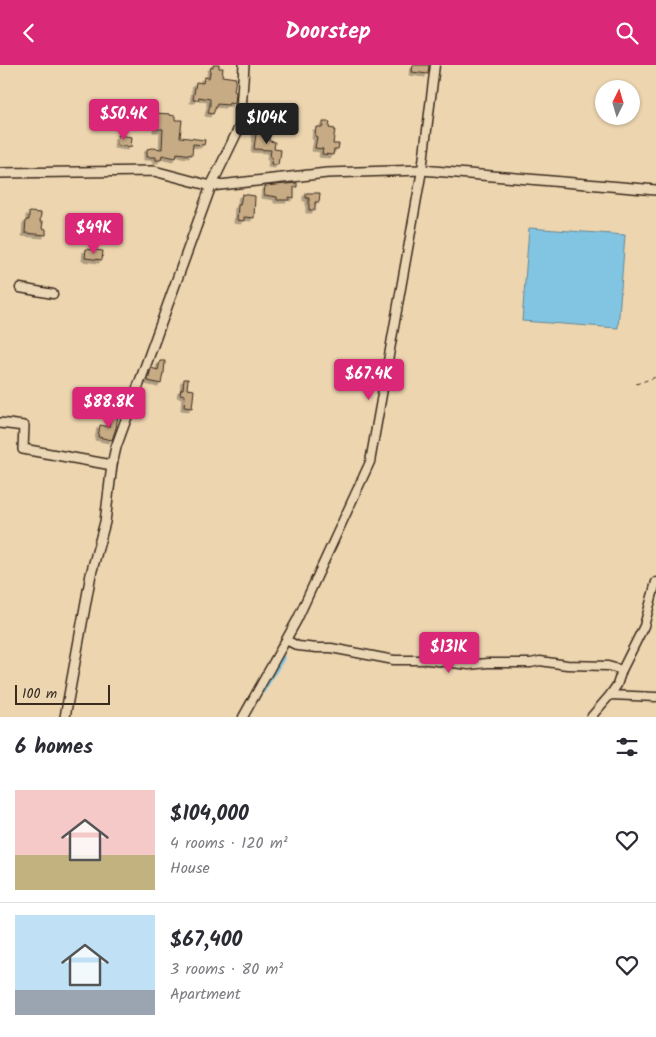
<!DOCTYPE html>
<html lang="en">
<head>
<meta charset="utf-8">
<style>
	:root { --surface:#fff; --page:#f2f2f3; --text:#2b2b33; --muted:#7c7c81; --line:#e1e1e2; --accent:#db2777 }
	body { margin:0; font-family:Kalam,sans-serif; background:var(--page); color:var(--text); height:100vh; display:flex; flex-direction:column; font-size:19px; white-space:nowrap }
	* { box-sizing:border-box; margin:0 }
	p { font-size:16px; color:var(--muted) }
	.icon { flex:none; width:28px; height:28px; fill:none; stroke:currentColor; stroke-width:2; stroke-linecap:round; stroke-linejoin:round }
	.map { position:relative; height:652px; overflow:hidden }
	.side { display:flex; flex-direction:column; background:var(--surface); flex:1 }
	.side>* { flex:none }
	.needle { width:32px; rotate:5deg }
	.controls { position:absolute; left:595px; top:15px; display:grid; gap:10px }
	.controls a { display:grid; place-items:center; width:45px; height:45px; border-radius:50%; background:var(--surface); box-shadow:0 1px 4px #0004; font-size:25px }
	.scale { position:absolute; left:15px; bottom:12px; width:95px; box-sizing:border-box; padding-left:5px; border:2px solid #3b2a1e; border-top:0; font-size:14px; line-height:18px; white-space:nowrap; color:#3b2a1e; -webkit-text-stroke:4px #ebd7b5; paint-order:stroke }
	.price { position:absolute; translate:-50% -42px; padding:0 11px; border-radius:5px; background:var(--accent); color:#fff; font-size:16px; line-height:32px; filter:drop-shadow(0 1px 2px #0008) }
	.price::after { content:''; position:absolute; left:50%; top:30px; width:15px; height:11px; margin-left:-8px; background:inherit; clip-path:polygon(0 0,100% 0,50% 100%) }
	.price.on { background:#222; color:#fff }
	ul { padding:0; list-style:none }
	li { display:flex; align-items:center; gap:15px; height:125px; padding:0 15px }
	li+li { border-top:1px solid var(--line) }
	li span { display:grid; place-items:center; flex:none; width:140px; height:100px; border-radius:0px; color:#555 }
	li>.icon { margin-inline-start:auto }
	span .icon { width:60px; height:60px; fill:#fffc; stroke-width:1 }
	li b { font-size:21px }
	h2 { display:flex; justify-content:space-between; align-items:center; height:60px; padding:0 15px; font-size:21px }
	header { display:flex; justify-content:space-between; align-items:center; height:65px; padding:0 15px; background:var(--accent); color:#fff; font-size:22px; font-weight:700 }
	.map>svg:first-child { display:block }
	.water { fill:#82c5e3; stroke:#668794 }
	.lines { fill:none; stroke-linecap:round; stroke-linejoin:round }
	.canal { stroke:#82c5e3; stroke-width:7 }
	.building { fill:#c7ab84; stroke:#3b2a1e; filter:url(#shadow) }
	.minor-casing { stroke:#3b2a1e; stroke-width:11 }
	.tertiary-casing { stroke:#3b2a1e; stroke-width:12 }
	.path { stroke:#3b2a1e; stroke-width:1; stroke-dasharray:4 4; stroke-linecap:butt }
	.minor { stroke:#ebd7b5; stroke-width:8 }
	.tertiary { stroke:#ebd7b5; stroke-width:9 }
</style>
</head>
<body>
<header><svg class="icon" aria-label="back" viewBox="0 0 24 24"><path d="M15 5l-7 7 7 7"/></svg>Doorstep<svg class="icon" aria-label="search" viewBox="0 0 24 24"><circle cx="10" cy="10" r="6"/><path d="M15 15l6 6"/></svg></header>
<div class="map">
<svg width="656" height="652" viewBox="0 0 656 652">
	<defs>
		<filter id="shadow"><feDropShadow dx="-3" dy="3" stdDeviation="0" flood-color="#0004"/></filter>
	</defs>
	<rect width="100%" height="100%" fill="#ecd5af"/>
	<filter id="ink" filterUnits="userSpaceOnUse"><feTurbulence type="fractalNoise" baseFrequency=".02" numOctaves="2"/><feDisplacementMap in="SourceGraphic" scale="10" xChannelSelector="R" yChannelSelector="G"/><feConvolveMatrix kernelMatrix="1 2 1 2 8 2 1 2 1" color-interpolation-filters="sRGB"/></filter>
	<g filter="url(#ink)">
		<!-- water -->
		<path class="water" d="M529,163L625,170L618,263L522,256Z"/>
		<g class="lines">
			<!-- canal -->
			<path class="canal" d="M262,625L281,593"/>
		</g>
		<!-- building -->
		<path class="building" d="M213,0H219V3H223L222,11L236,13L234,26L236,27L235,39L229,38L228,40L217,39L213,49L208,48L210,40V34L199,32L198,35H193L196,17L203,18L204,12L209,13L211,2L213,3Z
			M413,0H429L428,9L412,7Z
			M257,42L277,43L276,51H274V56L263,55V53H257Z
			M155,48L170,49V50L175,51V55H182L180,72L205,75L204,80L193,79L192,90L177,88L176,93L162,90L161,95H156V92H147V84L152,83L162,84L163,64H156L157,53H155Z
			M323,57H330L329,63L335,64L333,79H339L338,84H334L333,90L322,89L323,84L315,83L317,72L315,71L316,62H323Z
			M256,62L263,63V65L270,66L269,76L275,77L274,84L281,85L280,93H279L278,100L271,99L272,92H270L271,85L254,84L256,69H255Z
			M118,70L132,72L131,82L117,80Z
			M297,118V122H294V133L289,132V135H277V132L264,130L265,121Z
			M306,128H320L319,137H315V145H309V133H306Z
			M242,129L255,131L254,153L244,152V156L237,155L238,140H240Z
			M29,147L41,148L40,157H43L42,163L46,164V170L25,168L26,155H29Z
			M86,184L103,186L102,195L85,193Z
			M160,296H165L164,308H163L161,319L148,316L151,303L158,305Z
			M184,314H188L187,324L194,325L192,343L184,342L185,330L180,329L181,324H183Z
			M111,349L118,351L116,363L112,375L98,372L100,360L109,362Z"/>
		<g class="lines">
			<!-- minor casing -->
			<g class="minor-casing">
				<path id="minor" d="M20,223L53,229
					M286,575L298,581L317,583H331L394,595H428L469,600L487,598H531L540,596L567,600L608,601L622,605
					M610,630L656,632
					M243,652L297,555L370,397L422,105L435,0
					M591,652L610,630L617,620L622,605L644,561L656,517"/>
			</g>
			<!-- tertiary casing -->
			<g class="tertiary-casing">
				<path id="tertiary" d="M0,108L154,106L211,121L327,108L422,105L656,125
					M0,358L24,361L23,384L112,400
					M65,652L91,509L105,457L112,400L116,382L211,121L240,61L244,0"/>
			</g>
			<!-- path -->
			<path class="path" d="M636,319L656,312"/>
			<!-- minor -->
			<use href="#minor" class="minor"/>
			<!-- tertiary -->
			<use href="#tertiary" class="tertiary"/>
		</g>
	</g>
</svg>
<div class="controls">
<a><svg class="needle" viewBox="-14 -14 28 28"><path d="M0-13l5 13h-10z" fill="#e53935"/><path d="M0 13l5-13h-10z" fill="#7c7c81"/></svg></a>
</div>
<div class="scale">100 m</div>
<b class="price" style="left:124px;top:76px">$50.4K</b>
<b class="price on" style="left:267px;top:80px">$104K</b>
<b class="price" style="left:94px;top:190px">$49K</b>
<b class="price" style="left:369px;top:336px">$67.4K</b>
<b class="price" style="left:109px;top:364px">$88.8K</b>
<b class="price" style="left:449px;top:609px">$131K</b>
</div>
<section class="side">
<h2>6 homes<svg class="icon" aria-label="filters" viewBox="0 0 24 24"><path d="M4 7h16M4 17h16"/><circle cx="9" cy="7" r="2"/><circle cx="15" cy="17" r="2"/></svg></h2>
<ul>
<li><span style="background:linear-gradient(#f6c9c9 65%,#c2b280 0)"><svg class="icon" aria-label="home" viewBox="0 0 24 24"><path d="M3 11l9-7 9 7M6 9v11h12V9"/></svg></span><div><b>$104,000</b><p>4 rooms · 120 m²</p><p>House</p></div><svg class="icon" aria-label="heart" viewBox="0 0 24 24"><path d="M12 20l-8-8c-3-5 5-10 8-4 3-6 11-1 8 4z"/></svg></li>
<li><span style="background:linear-gradient(#bfe0f5 75%,#9aa5b1 0)"><svg class="icon" aria-label="home" viewBox="0 0 24 24"><path d="M3 11l9-7 9 7M6 9v11h12V9"/></svg></span><div><b>$67,400</b><p>3 rooms · 80 m²</p><p>Apartment</p></div><svg class="icon" aria-label="heart" viewBox="0 0 24 24"><path d="M12 20l-8-8c-3-5 5-10 8-4 3-6 11-1 8 4z"/></svg></li>
</ul>
</section>
</body>
</html>
